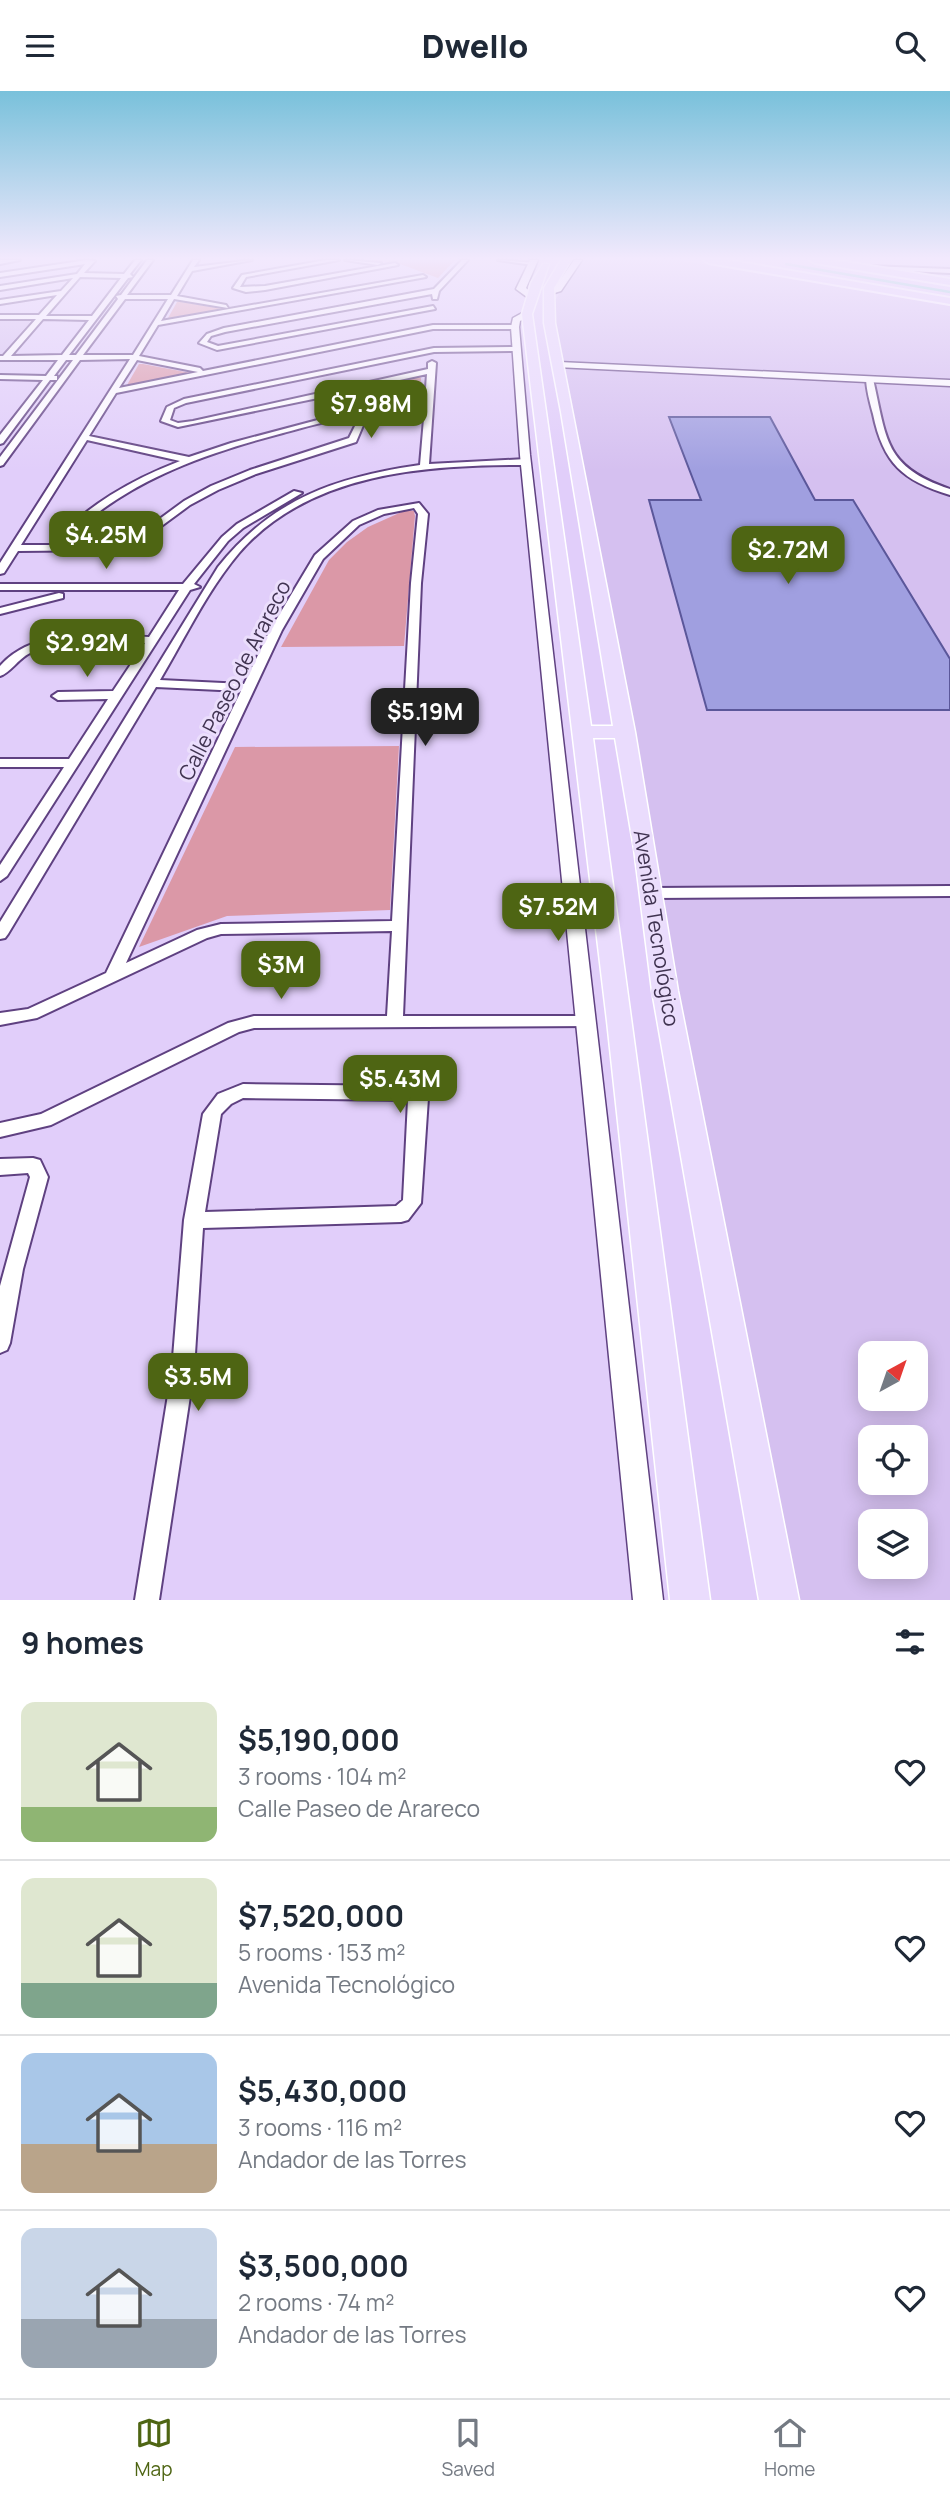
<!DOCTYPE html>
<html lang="en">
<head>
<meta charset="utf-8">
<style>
	:root { --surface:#fff; --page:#f2f2f3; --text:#1f2937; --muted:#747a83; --line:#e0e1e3; --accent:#4e6513 }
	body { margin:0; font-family:Manrope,sans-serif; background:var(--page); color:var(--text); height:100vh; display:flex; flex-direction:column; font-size:26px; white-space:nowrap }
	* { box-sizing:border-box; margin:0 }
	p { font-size:23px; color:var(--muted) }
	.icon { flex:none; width:38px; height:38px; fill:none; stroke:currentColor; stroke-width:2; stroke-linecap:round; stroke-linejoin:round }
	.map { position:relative; height:1509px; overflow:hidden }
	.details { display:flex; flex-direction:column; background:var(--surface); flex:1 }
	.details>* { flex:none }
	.needle { width:46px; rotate:40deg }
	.buttons { position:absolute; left:858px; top:1250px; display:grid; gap:14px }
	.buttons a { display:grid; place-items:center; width:70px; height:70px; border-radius:14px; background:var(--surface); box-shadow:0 4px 18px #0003; font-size:35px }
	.price { position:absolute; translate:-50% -60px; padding:0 16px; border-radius:14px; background:var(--accent); color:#fff; font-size:23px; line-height:46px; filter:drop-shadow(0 2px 4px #0008) }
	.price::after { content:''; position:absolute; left:50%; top:42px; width:21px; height:16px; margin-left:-10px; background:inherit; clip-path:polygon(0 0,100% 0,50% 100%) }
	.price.active { background:#222; color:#fff }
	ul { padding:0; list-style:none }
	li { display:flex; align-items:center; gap:21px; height:175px; padding:0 21px }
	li+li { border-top:2px solid var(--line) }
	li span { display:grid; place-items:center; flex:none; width:196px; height:140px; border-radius:14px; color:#555 }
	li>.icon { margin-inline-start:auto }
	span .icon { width:84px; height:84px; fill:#fffc; stroke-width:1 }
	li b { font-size:30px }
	h2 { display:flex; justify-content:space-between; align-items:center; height:84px; padding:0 21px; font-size:30px }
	header { display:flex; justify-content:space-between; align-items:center; height:91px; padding:0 21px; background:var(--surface); font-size:32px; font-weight:800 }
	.tabs { display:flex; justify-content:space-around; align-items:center; height:98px; border-top:2px solid var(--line); background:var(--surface); font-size:19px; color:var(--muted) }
	.tabs a { display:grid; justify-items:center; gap:4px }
	.tabs .active { color:var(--accent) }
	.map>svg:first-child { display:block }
	.built { fill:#d5c0f0; fill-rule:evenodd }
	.green { fill:#db98a7 }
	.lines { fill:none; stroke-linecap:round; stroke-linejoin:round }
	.stream { stroke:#74d4c7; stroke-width:2.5 }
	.building { fill:#a09fe0; stroke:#5b579a; stroke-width:2 }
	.minor-casing { stroke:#5f4181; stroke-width:4 }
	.tertiary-casing { stroke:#5f4181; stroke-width:3 }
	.secondary-casing { stroke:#5f4181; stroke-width:3 }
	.primary-casing { stroke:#fff; stroke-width:3 }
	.trunk-casing { stroke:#fff; stroke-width:4 }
	.minor { fill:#fff; fill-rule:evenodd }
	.tertiary { fill:#fff; fill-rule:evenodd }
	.secondary { fill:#fff; fill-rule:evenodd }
	.primary { fill:#eadcfd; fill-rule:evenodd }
	.trunk { fill:#e3d0fc; fill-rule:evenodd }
	.labels { text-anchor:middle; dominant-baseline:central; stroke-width:6; stroke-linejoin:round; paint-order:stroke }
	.street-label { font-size:21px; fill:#403351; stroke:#ebdefc }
</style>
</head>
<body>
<header><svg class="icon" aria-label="menu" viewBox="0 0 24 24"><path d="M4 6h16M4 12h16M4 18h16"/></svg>Dwello<svg class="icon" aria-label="search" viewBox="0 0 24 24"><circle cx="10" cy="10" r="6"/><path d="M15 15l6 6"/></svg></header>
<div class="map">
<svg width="950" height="1509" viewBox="0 0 950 1509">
	<rect width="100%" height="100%" fill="#e1cefa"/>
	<!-- built -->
	<path class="built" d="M584,169H678L950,215V1509H786L627,641L553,213L576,174ZM870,1262H915V1307H870ZM870,1346H915V1391H870ZM870,1430H915V1475H870Z
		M0,229L31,230L0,265Z"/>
	<!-- green -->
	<path class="green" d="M361,169H455L438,187L400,173Z
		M177,211H181L223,218L168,227Z
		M139,273H143L191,282L127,294Z
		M418,286L421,287L420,309L415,310L359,299Z
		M406,419L414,420L415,425L404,555L281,556L329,469L347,451L368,436Z
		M399,655L390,819L227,825L139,856L235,656Z"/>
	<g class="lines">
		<!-- stream -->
		<path class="stream" d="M786,173L950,201"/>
	</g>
	<!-- building -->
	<path class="building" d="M669,326H770L815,409H853L950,568V619H707L649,409H701Z"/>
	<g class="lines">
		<!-- minor casing -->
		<g class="minor-casing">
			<path id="minor" d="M0,169H20L0,173Z
				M87,169L95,170L84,182L124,183L135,169H141L130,183L133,186L128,187L69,264H76L118,208L116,205L121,204L147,169H153L127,204H171L193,169H199L194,176L252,169L192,180L177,205L226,214L228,217L174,208L161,230L423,184L426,186L158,234L139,265L200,277L203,280L433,234H515L518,236L515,238H433L116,302L89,345L189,366L231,352L329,326C342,324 354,324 364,332L356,351L256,383L218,399L190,414L133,456L119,459L18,460L4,482L0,483V472L130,268L80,269L3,374L0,375V366L73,269H66L54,285H57V289H50L3,352L0,353V344L43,289L0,288V284L46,285L58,269H0V265H3L36,228H0V224H39L57,204L0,213V209L61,200L73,187L0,199V195L77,183L85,173L0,186V182ZM80,186L121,187L92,225H46ZM125,208H168L133,264H83ZM43,228L89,229L62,264L11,265ZM137,269L198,281L119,297ZM346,329L356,333L349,347L250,379L211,395L184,410L127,452L62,454C119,392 203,363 283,342C304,337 324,329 346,329ZM87,349L180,370C131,389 87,414 51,454H21Z
				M326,169H339L246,186L240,196L265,195L395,172L398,174L265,199L246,201L233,197L242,184Z
				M345,169L381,172L378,174Z
				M462,169H468L439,200L437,208H433L432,203L225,241L211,245L207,251L218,255L433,215L435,218L217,259L199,252L207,243L224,237L434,198Z
				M498,169L536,172L533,174Z
				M868,175L950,178V182L866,178Z
				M518,256L515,260L434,261L186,312L174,317L170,329L178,332L193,330L428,278V272L432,270L436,272L429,373L526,368L530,371L526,374C427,374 309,381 239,462C207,500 185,547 160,589L244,593L270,539L315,464L353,430L378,419L419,412L428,423L421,492L403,925H587L593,927L595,931L593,935L254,937L239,941L51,1034L0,1046V1032L41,1023L228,932L254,925H387L392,840L221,843L207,847L37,927L0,934V922L28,918L106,882L241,600L156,596L8,843L5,847L0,848V831L218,476C272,408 336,386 420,374L425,316L351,303L347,301L178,336L161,330L167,316L184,308L434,257ZM427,283L425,311L354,299ZM414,417L418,423L411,492L392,830L221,833L197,839L126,872L282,539L323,468L359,434L384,423Z
				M866,286L873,288C887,349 884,376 950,398V404C903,390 883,372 873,323C870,312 866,298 866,286Z
				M294,400L302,402L243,437L228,450L194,493L200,496L190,499L7,785L0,790V774L64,676H0V668H69L108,608L58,609L52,605L58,601L113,600L145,552C109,551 63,544 30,562C18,568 10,582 0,585V575C35,535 101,544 149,546L179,499H0V493H183L222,446L237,433Z
				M59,502L63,503V507L0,523V517Z
				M950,795V805L653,807L646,802L653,797Z
				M243,993L412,995L425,1002L428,1007L421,1112L408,1129L401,1131L203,1137L194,1279L159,1509H135L172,1279L184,1129L203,1023L218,1003ZM243,1007L408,1009L403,1109L396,1115L205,1121L221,1023L231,1013Z
				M33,1067L40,1069L48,1086L23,1178L10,1252L7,1259L0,1262V1195L30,1086L28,1082L0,1084V1068Z"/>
		</g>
		<!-- tertiary casing -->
		<g class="tertiary-casing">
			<path id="tertiary" d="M524,221L531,223L520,230L519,236L530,364L663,1509H633L520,364L511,236L513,227Z
				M559,271L950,289V295L556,276L554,274Z"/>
		</g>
		<!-- secondary casing -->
		<g class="secondary-casing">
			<path id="secondary" d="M530,169H538L526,197L536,206L531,209L516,198Z
				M574,169H582L561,200L545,205V201L555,196Z"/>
		</g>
		<!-- primary casing -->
		<g class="primary-casing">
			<path id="primary" d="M561,169H571L554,197L555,232L635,641L678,900L799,1509H759L652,900L634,758L615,647H593L710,1509H670L607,930L522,223L531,192L543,173H549L532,223L591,635H613L561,321L544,232V197Z"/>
		</g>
		<!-- trunk casing -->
		<g class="trunk-casing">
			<path id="trunk" d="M704,169H727L950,207V213L709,172Z
				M810,169H834L950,188V194L815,172Z"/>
		</g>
		<!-- minor -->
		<use href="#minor" class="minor"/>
		<!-- tertiary -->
		<use href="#tertiary" class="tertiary"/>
		<!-- secondary -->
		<use href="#secondary" class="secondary"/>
		<!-- primary -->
		<use href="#primary" class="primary"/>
		<!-- trunk -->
		<use href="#trunk" class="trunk"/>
	</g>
	<!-- sky -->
	<linearGradient id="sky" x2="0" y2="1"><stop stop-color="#79c1db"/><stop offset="0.44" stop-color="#f2e9fd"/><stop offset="1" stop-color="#f2e9fd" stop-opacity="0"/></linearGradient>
	<rect width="950" height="380" fill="url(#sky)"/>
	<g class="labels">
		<!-- street labels -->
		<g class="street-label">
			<text transform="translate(234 589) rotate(-63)">Calle Paseo de Arareco</text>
			<text transform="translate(657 837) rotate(81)">Avenida Tecnológico</text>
		</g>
	</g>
</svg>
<div class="buttons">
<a><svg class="needle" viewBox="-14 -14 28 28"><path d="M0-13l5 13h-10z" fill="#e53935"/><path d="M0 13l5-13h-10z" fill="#747a83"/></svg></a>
<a><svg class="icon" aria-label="locate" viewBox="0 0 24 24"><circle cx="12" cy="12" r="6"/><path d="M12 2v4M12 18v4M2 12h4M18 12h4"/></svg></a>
<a><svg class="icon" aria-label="layers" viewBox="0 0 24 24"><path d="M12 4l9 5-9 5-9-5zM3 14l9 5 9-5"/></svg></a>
</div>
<b class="price" style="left:371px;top:349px">$7.98M</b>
<b class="price" style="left:106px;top:480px">$4.25M</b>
<b class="price" style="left:788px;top:495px">$2.72M</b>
<b class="price" style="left:87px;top:588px">$2.92M</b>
<b class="price active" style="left:425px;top:657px">$5.19M</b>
<b class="price" style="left:558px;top:852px">$7.52M</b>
<b class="price" style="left:281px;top:910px">$3M</b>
<b class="price" style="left:400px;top:1024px">$5.43M</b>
<b class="price" style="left:198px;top:1322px">$3.5M</b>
</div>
<section class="details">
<h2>9 homes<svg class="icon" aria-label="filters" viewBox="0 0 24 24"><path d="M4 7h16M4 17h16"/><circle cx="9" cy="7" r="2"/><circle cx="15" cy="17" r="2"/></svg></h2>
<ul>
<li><span style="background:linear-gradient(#dfe7d0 75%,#8fb573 0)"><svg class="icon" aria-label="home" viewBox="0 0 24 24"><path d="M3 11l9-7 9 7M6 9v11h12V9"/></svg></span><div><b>$5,190,000</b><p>3 rooms · 104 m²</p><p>Calle Paseo de Arareco</p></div><svg class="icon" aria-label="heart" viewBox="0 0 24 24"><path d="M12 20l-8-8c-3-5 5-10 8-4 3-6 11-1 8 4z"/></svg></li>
<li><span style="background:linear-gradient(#dfe7d0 75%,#7fa58c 0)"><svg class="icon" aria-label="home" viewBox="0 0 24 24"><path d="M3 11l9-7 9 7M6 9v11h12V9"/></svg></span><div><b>$7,520,000</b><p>5 rooms · 153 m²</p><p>Avenida Tecnológico</p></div><svg class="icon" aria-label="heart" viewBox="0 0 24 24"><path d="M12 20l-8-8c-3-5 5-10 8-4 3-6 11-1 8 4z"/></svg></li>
<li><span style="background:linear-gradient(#a9c7e8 65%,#b9a48a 0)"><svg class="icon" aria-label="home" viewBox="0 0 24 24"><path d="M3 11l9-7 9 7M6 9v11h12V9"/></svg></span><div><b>$5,430,000</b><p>3 rooms · 116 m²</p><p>Andador de las Torres</p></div><svg class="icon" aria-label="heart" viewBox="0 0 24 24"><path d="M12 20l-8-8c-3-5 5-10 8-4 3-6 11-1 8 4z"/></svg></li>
<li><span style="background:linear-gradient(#c9d6e8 65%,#9aa5b1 0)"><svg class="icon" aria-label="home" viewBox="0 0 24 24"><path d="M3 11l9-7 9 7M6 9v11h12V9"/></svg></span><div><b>$3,500,000</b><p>2 rooms · 74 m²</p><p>Andador de las Torres</p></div><svg class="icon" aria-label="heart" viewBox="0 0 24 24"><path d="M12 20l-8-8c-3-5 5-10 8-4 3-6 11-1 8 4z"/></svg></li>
</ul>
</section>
<nav class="tabs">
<a class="active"><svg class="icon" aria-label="map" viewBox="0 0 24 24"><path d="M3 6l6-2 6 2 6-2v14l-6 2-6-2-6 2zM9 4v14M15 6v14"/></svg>Map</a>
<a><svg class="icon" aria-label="saved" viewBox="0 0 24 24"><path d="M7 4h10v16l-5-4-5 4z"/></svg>Saved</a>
<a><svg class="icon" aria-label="home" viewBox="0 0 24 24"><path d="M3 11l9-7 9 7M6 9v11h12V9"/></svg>Home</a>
</nav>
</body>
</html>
